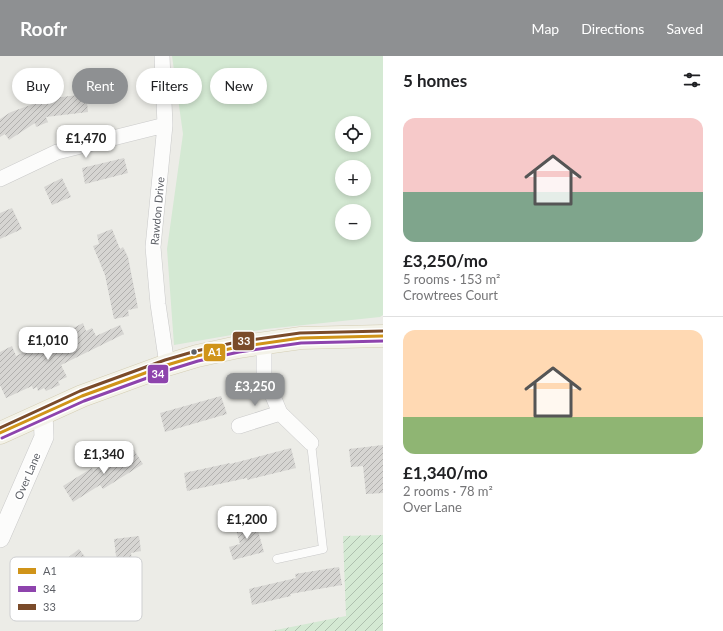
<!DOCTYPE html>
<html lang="en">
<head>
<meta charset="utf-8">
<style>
	:root { --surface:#fff; --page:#f2f2f2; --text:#202124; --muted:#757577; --line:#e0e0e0; --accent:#8e9092 }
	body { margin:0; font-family:Lato,sans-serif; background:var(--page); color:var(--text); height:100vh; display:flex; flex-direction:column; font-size:15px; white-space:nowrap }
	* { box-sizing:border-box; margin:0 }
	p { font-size:13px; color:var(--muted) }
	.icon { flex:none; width:22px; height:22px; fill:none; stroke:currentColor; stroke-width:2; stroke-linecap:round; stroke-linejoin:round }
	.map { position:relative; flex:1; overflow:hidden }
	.sheet { display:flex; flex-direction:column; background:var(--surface); width:340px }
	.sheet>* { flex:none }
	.top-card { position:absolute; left:12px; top:12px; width:311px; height:36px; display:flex; gap:8px }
	.controls { position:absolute; left:335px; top:60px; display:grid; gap:8px }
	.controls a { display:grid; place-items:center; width:36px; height:36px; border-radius:50%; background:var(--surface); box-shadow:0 2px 6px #0003; font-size:20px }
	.price { position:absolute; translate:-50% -34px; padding:0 9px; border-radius:8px; background:#fff; color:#222; font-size:13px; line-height:26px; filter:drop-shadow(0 1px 2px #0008) }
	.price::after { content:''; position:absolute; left:50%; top:24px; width:12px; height:9px; margin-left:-6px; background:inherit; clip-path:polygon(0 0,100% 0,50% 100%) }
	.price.on { background:var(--accent); color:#fff }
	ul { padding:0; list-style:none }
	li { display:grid; align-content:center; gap:8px; height:212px; padding:0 20px }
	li+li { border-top:1px solid var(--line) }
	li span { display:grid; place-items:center; height:124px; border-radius:12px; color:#555 }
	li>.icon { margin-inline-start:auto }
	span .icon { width:72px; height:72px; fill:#fffc; stroke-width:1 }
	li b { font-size:17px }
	h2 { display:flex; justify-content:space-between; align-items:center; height:48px; padding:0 20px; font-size:17px }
	.tag { padding:0 14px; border-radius:18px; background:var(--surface); box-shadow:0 2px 6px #0003; font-size:14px; line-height:36px }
	.tag.on { background:var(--accent); color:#fff }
	header { display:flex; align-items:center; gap:24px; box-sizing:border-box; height:56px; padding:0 20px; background:var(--accent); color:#fff }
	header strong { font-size:19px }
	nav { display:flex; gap:22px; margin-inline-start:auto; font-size:14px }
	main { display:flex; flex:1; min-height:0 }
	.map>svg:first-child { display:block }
	.grass { fill:#d4e9d3; fill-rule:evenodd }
	.garden { fill:url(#garden-furrows) }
	.building { fill:url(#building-hatch) }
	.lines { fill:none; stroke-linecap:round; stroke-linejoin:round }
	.service-casing { stroke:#c9c9c9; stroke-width:9 }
	.minor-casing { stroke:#c9c9c9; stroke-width:16 }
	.tertiary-casing { stroke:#c9c9c9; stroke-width:20 }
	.primary-casing { stroke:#d4ceb4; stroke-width:23 }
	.service { stroke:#fcfcfb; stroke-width:8 }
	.minor { stroke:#fcfcfb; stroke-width:15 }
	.tertiary { stroke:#fcfcfb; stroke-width:19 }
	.primary { stroke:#f3f2e8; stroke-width:22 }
	.bus-1-casing { stroke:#fff; stroke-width:6 }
	.bus-2-casing { stroke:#fff; stroke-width:6 }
	.bus-3-casing { stroke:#fff; stroke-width:6 }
	.bus-1 { stroke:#d09419; stroke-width:3 }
	.bus-2 { stroke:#8e44ad; stroke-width:3 }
	.bus-3 { stroke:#7a4b2a; stroke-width:3 }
	.bus-dot { fill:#5c5f65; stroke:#fff; stroke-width:1.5 }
	.labels { text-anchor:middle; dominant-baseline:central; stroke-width:3.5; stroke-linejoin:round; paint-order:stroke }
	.street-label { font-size:11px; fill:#5c5f65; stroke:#fff }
	.key { fill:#fff; stroke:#cecfd1; stroke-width:1 }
	.key-label { font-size:11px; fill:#5c5f65 }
	.line-badge { stroke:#fff; stroke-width:1.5 }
	.badge-label { font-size:11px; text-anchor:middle; font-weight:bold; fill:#fff }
</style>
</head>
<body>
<header>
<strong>Roofr</strong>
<nav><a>Map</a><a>Directions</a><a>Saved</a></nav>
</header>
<main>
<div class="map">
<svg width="383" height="575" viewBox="0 0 383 575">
	<defs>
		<pattern id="garden-furrows" width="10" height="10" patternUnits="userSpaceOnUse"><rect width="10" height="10" fill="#d4e9d3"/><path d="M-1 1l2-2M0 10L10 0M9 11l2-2" fill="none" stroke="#afc0af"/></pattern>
		<pattern id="building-hatch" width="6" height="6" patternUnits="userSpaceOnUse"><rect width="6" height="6" fill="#d6d5d2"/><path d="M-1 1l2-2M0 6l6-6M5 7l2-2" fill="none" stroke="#b1b0ae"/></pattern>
	</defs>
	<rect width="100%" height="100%" fill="#ecece7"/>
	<!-- grass -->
	<path class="grass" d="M172,0H383V259L380,261L266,273L174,289L167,193L183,78ZM342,67H364V89H342ZM342,111H364V133H342ZM342,155H364V177H342Z"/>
	<!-- garden -->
	<path class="garden" d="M383,479V575H271L346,560L343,480Z"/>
	<!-- building -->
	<path class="building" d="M86,38L88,56L46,61L48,66L36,71L35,67L9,84L5,78L0,81V63L11,56L39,46L38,44Z
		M124,102L128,117L85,128L82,112Z
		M62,122L71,141L52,149L44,131Z
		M12,152L22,173L0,183V157Z
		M112,173L120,193L123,191L128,201L138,252L128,254L129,260L114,263L105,219L93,190L99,188L97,179Z
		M83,267L86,275L92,272L96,280L120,269L124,278L61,309L67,321L58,325L60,329L46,335L44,332L38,335L37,331L33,333L32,330L6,342L0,329V296L12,290L16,300L31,293L33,298L67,282L64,277Z
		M221,340L227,358L165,376L160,357Z
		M383,389V437L366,438L363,410L351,411L349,393Z
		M132,391L143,408L103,433L100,429L73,446L63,430L92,412L93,415Z
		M291,392L296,412L247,424V422L187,435L184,417L230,407V408Z
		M254,461L264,496L233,504L229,491L240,488L234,467Z
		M139,480L141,495L131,497L134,521L126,522L129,545L114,547L110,518L118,517L114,483Z
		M79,493L92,510L81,519L83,521L75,528L82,537L71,546L63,535L65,533L51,515Z
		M339,511L342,529L290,538L291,540L252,549L249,533L296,522L295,518Z"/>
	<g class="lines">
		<!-- service casing -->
		<g class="service-casing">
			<path id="service" d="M277,503L323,493L311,387"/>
		</g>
		<!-- minor casing -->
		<g class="minor-casing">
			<path id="minor" d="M162,0L165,69L153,191L158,248L167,309
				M0,123L57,96L165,69
				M264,287V319L280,357L311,387
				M239,370L280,357"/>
		</g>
		<!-- tertiary casing -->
		<g class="tertiary-casing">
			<path id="tertiary" d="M0,482L44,381L43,357"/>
		</g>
		<!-- primary casing -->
		<g class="primary-casing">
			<path id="primary" d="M0,377L82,340L167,309L197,300L238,291L301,282L383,280"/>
		</g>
		<!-- service -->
		<use href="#service" class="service"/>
		<!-- minor -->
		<use href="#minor" class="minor"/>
		<!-- tertiary -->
		<use href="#tertiary" class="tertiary"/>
		<!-- primary -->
		<use href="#primary" class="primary"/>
		<!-- bus-1 casing -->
		<g class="bus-1-casing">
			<path id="bus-1" d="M0,377L82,340L167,309L197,300L238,291L301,282L383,280"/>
		</g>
		<!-- bus-2 casing -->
		<g class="bus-2-casing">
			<path id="bus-2" d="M2,382L84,345L169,314L198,305L239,296L301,287L383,285"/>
		</g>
		<!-- bus-3 casing -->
		<g class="bus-3-casing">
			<path id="bus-3" d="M0,372L80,335L165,304L196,295L237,286L300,277L383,275"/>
		</g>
		<!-- bus-1 -->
		<use href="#bus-1" class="bus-1"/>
		<!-- bus-2 -->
		<use href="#bus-2" class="bus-2"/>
		<!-- bus-3 -->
		<use href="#bus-3" class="bus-3"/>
	</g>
	<!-- markers -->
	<circle class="bus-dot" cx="194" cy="296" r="3.5"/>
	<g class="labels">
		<!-- street labels -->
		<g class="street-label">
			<text transform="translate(157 155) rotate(-85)">Rawdon Drive</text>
			<text transform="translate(27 420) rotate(-67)">Over Lane</text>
		</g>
	</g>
	<!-- legend -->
	<rect x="10" y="501" width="132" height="64" rx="6" class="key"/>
	<rect x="18" y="512" width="18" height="6" fill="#d09419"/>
	<rect x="18" y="530" width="18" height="6" fill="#8e44ad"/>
	<rect x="18" y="548" width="18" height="6" fill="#7a4b2a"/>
	<g class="key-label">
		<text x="43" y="519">A1</text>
		<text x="43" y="537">34</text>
		<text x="43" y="555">33</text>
	</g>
	<g class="line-badge">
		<rect x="232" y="275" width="23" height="20" rx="4" fill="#7a4b2a"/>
		<rect x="203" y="287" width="23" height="19" rx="4" fill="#d09419"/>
		<rect x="147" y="308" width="22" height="20" rx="4" fill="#8e44ad"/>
	</g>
	<g class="badge-label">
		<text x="244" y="289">33</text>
		<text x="215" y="300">A1</text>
		<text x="158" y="322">34</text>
	</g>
</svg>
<div class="controls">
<a><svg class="icon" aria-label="locate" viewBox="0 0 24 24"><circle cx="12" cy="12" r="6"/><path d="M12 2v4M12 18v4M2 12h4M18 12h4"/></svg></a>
<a>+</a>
<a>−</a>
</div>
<b class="price" style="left:86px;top:103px">£1,470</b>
<b class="price" style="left:48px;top:305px">£1,010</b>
<b class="price on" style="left:255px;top:351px">£3,250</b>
<b class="price" style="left:104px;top:419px">£1,340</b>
<b class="price" style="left:247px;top:484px">£1,200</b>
<div class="top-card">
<a class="tag">Buy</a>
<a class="tag on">Rent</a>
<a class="tag">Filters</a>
<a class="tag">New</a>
</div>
</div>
<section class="sheet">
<h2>5 homes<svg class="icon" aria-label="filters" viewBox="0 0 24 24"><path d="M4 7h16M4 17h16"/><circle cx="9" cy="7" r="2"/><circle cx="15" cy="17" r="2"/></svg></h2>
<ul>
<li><span style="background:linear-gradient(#f6c9c9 60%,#7fa58c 0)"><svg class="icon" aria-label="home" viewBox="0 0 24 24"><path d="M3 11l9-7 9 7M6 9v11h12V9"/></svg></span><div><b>£3,250/mo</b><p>5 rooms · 153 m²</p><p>Crowtrees Court</p></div></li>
<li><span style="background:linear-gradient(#ffd9b3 70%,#8fb573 0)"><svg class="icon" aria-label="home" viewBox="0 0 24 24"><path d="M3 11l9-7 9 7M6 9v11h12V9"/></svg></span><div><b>£1,340/mo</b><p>2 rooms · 78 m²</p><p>Over Lane</p></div></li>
</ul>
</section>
</main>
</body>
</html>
